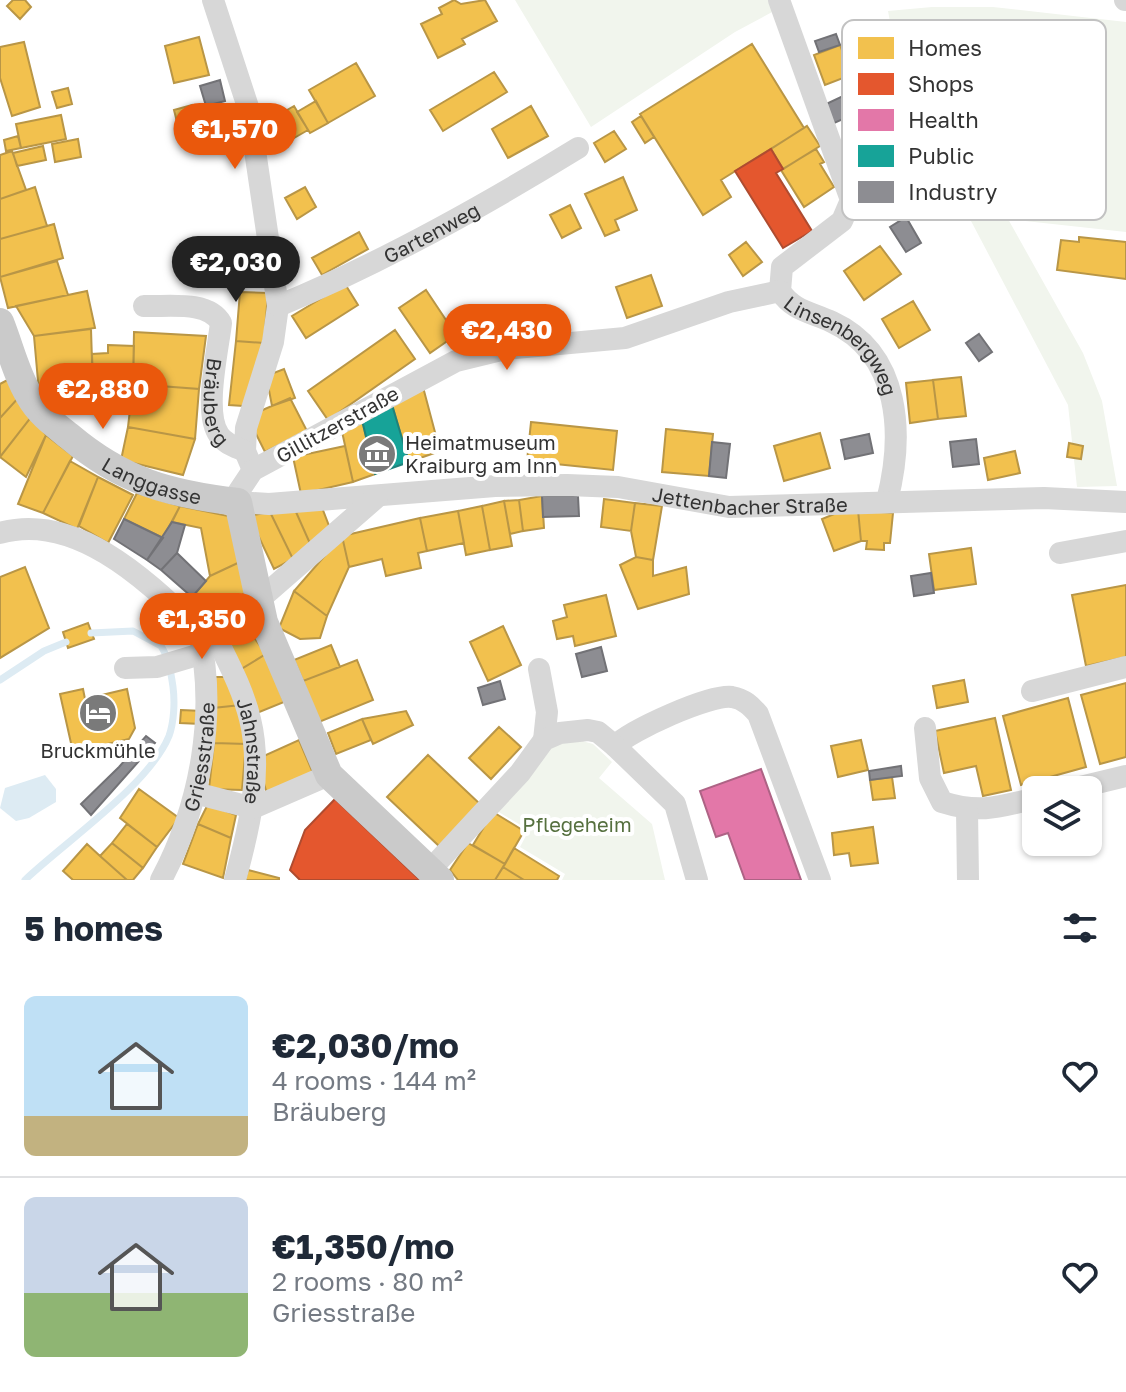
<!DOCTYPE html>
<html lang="en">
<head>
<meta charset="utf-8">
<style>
	:root { --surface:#fff; --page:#f6f6f7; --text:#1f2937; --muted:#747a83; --line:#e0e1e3; --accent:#ea580c }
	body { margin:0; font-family:"Golos Text",sans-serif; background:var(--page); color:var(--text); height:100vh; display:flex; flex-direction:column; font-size:30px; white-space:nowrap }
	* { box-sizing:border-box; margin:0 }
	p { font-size:26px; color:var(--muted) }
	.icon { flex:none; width:44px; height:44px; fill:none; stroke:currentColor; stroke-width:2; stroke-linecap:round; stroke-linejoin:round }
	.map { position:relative; height:880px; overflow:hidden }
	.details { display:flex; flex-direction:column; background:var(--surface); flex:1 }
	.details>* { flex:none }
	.fabs { position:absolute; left:1022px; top:776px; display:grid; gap:16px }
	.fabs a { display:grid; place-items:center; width:80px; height:80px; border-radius:12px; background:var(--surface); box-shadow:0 2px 6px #0004; font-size:40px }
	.price { position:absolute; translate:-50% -68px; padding:0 18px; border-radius:28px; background:var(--accent); color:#fff; font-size:26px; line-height:52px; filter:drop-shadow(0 2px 4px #0008) }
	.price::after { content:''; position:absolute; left:50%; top:48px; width:24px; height:18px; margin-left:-12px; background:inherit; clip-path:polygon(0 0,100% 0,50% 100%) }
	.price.on { background:#222; color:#fff }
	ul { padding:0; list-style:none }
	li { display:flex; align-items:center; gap:24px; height:200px; padding:0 24px }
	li+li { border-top:2px solid var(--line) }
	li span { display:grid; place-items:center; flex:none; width:224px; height:160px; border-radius:12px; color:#555 }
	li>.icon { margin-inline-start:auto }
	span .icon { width:96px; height:96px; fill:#fffc; stroke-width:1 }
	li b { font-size:34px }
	h2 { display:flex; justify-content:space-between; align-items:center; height:96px; padding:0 24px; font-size:34px }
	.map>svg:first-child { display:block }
	.green { fill:#f1f5ed }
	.water { fill:#ddebf3 }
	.homes { fill:#f2c14e; stroke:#b99646; stroke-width:2 }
	.shops { fill:#e4572e; stroke:#af4c30; stroke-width:2 }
	.health { fill:#e377a8; stroke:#ae6385; stroke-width:2 }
	.public { fill:#17a398; stroke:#1f817a; stroke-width:2 }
	.industry { fill:#8d8d92; stroke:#727276; stroke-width:2 }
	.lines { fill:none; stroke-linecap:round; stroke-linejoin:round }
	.stream { stroke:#ddebf3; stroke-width:7 }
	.minor { stroke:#d7d7d7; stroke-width:22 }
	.major { stroke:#cacaca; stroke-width:28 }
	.labels { text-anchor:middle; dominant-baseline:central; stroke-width:8; stroke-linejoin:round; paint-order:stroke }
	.street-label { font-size:20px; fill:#333; stroke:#fff }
	.poi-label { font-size:20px; fill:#333; stroke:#fff; text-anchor:start }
	.park-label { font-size:20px; fill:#56703f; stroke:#fff }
	.key { fill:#fff; stroke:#c2c2c2; stroke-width:2 }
	.key-label { font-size:22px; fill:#333 }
</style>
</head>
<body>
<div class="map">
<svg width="1126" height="880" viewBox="0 0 1126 880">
	<rect width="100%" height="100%" fill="#fff"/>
	<!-- green -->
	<path class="green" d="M515,0H768L774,11L735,32L591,127Z
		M932,7H993L1126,22V232L1008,219L1083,353L1102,401L1117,486L1077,487L1068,405L903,92L888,11Z
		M575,739L593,744L612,762L599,778L652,824L665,880H562L565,874L520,847L529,830L492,808L550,745Z"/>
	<!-- water -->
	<path class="water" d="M45,775L56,789V802L29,818L16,821L0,808L5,788Z"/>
	<!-- homes -->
	<path class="homes" d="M13,0H25L31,7L20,19L7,6Z
		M454,0L461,4L485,0L497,21L462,39L465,44L438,58L421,24L442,14L439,8Z
		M199,37L209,75L174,83L165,46Z
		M24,42L40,107L12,116L0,78V47Z
		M752,44L804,128L721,180L731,197L703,215L640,114Z
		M840,45L851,75L825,85L814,55Z
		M356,63L375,96L328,123L309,90Z
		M494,72L507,92L443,131L430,110Z
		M68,88L72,104L57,108L52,92Z
		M316,101L328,123L310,133L297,112Z
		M192,105L195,122L178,126L174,110Z
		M294,106L308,130L275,149L261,125Z
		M531,106L548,136L508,158L492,129Z
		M61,115L66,139L21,148L16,124Z
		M641,116L654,137L645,143L632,122Z
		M807,126L820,146L783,169L771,149Z
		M614,131L626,149L605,162L594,143Z
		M18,136L21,148L6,151L4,140Z
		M78,139L81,157L55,162L52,144Z
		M43,146L46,160L17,166L13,153Z
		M816,149L824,162L820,164L834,187L804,207L781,170Z
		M12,151L26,190L0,199V155Z
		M623,177L637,210L615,220L619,230L605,236L585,194Z
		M35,187L47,226L0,239V199Z
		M305,187L316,207L297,219L285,198Z
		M570,205L581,228L562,238L550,215Z
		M54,224L63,258L0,277V239Z
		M359,232L368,249L322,275L312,258Z
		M1079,237L1126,242V279L1057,270L1061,240L1079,242Z
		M746,242L762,262L743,276L729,255Z
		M880,246L901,274L864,300L844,271Z
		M57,261L68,295L8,308L0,277Z
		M651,275L662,306L627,318L616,287Z
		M345,284L358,305L306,338L292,316Z
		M426,290L456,335L430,353L399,308Z
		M87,291L95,328L34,336L16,306Z
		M240,292L268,293L264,343L236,341Z
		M913,301L930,330L899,348L882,319Z
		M91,329L93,393L39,392L34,336Z
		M395,330L415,359L328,420L308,391Z
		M134,332L206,336L199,389L133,384Z
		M236,341L264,343L243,406L229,405Z
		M108,345L134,346L133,384L93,383L92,354L108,353Z
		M284,369L295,398L272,406L268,385L271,374Z
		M961,377L966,416L938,419L933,380Z
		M11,378L20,396L0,418V384Z
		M933,380L938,419L910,423L906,383Z
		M133,384L199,389L195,439L128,427Z
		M423,387L440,451L409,462L390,398Z
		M20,396L32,416L0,457V418Z
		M290,398L307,431L265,452L255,432L258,412Z
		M32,416L46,435L26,477L0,457Z
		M361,416L375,474L353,482L341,427Z
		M531,422L617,431L613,470L527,461Z
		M128,427L195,439L183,475L121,460Z
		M666,429L713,434L709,476L662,472Z
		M820,433L830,468L784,481L774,446Z
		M46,435L73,456L43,513L18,504Z
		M1069,443L1083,446L1081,459L1067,457Z
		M345,446L353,482L301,494L293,457Z
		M1015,451L1020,473L988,480L984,458Z
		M70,461L98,477L77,529L43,513Z
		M98,477L133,495L108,543L79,526Z
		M137,493L180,506L163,538L124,519Z
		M542,496L544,528L523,531L519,500Z
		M604,499L635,503L631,531L601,527Z
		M519,500L523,531L510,534L504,501Z
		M504,501L512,546L490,550L482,506Z
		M635,503L662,506L653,560L636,557L631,531Z
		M321,505L331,531L312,548L296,512Z
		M180,506L233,517L242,561L210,576L201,528L172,522Z
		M482,506L490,550L466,555L458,511Z
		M846,509L858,510L861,541L834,551L822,519Z
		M858,510L893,513L890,543H884V550L866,549L867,541H861Z
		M458,511L464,543L427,551L420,518Z
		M270,512L293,559L274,569L249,516Z
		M270,512H296L312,548L293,559Z
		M420,518L427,551L418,553L421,568L386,576L382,559L349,567L342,536Z
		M342,536L349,567L327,616L294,591Z
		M971,548L976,584L934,590L929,554Z
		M636,557L653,560V576L686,567L689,594L638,609L620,565Z
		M242,561L249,590L211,616L192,597L210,576Z
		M25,567L49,628L0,658V577Z
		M1126,585V657L1086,666L1072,595Z
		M294,591L327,616L320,638L300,639L279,628Z
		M606,595L616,636L575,646L573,636L557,639L553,621L567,617L564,605Z
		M88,623L94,639L68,648L63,632Z
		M245,625L266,654L238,671L221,638Z
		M503,626L521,665L488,681L470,642Z
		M331,645L340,667L303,681L294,660Z
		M266,654L284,702L252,715L238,671Z
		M357,660L373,700L319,722L303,681Z
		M211,677H230L241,705L213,708Z
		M964,680L968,702L937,708L933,686Z
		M1126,683V757L1100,764L1081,695Z
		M83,689L85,699L127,689L135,728L129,739L73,752L60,694Z
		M1068,698L1086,767L1021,785L1003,716Z
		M241,705L246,744L214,743L213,708Z
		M181,710L202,711L201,724L180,723Z
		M406,711L413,725L373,744L362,719Z
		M995,718L1011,790L983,796L976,766L944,773L935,731Z
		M362,719L371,740L336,754L328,733Z
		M499,727L521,747L491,779L469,758Z
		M299,740L313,773L267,794L257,759Z
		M861,740L868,770L838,777L831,746Z
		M214,743L246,744L242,790L209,789Z
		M428,755L480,804L439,846L387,797Z
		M892,777L895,798L873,800L870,780Z
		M139,789L179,818L157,847L120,818Z
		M208,804L236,815L231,838L198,824Z
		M493,812L524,831L505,864L473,845Z
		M127,824L157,847L143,868L112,843Z
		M198,824L231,838L223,878L183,864Z
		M873,827L878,863L851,866L849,853L834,855L832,833Z
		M112,843L143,868L133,880H127L100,856Z
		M468,843L505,864L495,880H458L450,870Z
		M87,844L100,856L127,880H73L63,871Z
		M514,848L559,876L557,880H524L503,867Z
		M503,867L524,880H495Z
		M248,870L279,878V880H245Z"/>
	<!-- shops -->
	<path class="shops" d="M771,149L783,169L776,173L812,231L783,248L735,171Z
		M335,799L420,880H300L290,870L305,830Z"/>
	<!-- health -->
	<path class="health" d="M761,769L801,880H745L728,833L716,837L700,791Z"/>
	<!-- public -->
	<path class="public" d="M390,398L409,462L375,474L361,416Z"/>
	<!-- industry -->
	<path class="industry" d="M836,34L840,45L819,52L815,41Z
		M220,80L225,101L206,106L200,86Z
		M843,96L852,115L832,124L824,105Z
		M906,217L921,243L906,252L890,227Z
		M979,334L992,352L979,361L966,343Z
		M869,434L873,453L845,459L841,440Z
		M976,439L979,464L953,467L950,442Z
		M712,442L730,444L726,478L709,476Z
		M542,496H578L579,516L543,517Z
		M124,519L163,538L147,560L114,539Z
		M172,522L185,525L177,553L161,570L147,560Z
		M177,553L206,581L192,597L161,570Z
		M931,573L934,593L914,596L911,576Z
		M601,647L607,671L582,677L576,654Z
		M500,681L505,699L483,705L478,688Z
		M146,736L155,743L91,815L81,804L119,767Z
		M901,766L902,776L870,780L869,771Z"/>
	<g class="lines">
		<!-- stream -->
		<path class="stream" d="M0,680L44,651L66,642
			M25,880C65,842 149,785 169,736C174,722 175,702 173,687C171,673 169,658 161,646L133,631L91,633"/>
		<!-- minor -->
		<g class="minor">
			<path d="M213,0L249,110L278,306L273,342L246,428L245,451L253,470"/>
			<path id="s1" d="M779,0L851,200L842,221L782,267L780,291C793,311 811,312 832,322C901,354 904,435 887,501"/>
			<path d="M1125,0H1126"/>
			<path id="s2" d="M780,291L729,302L625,338L505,349L456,361L253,470L239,491L238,502L269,504L495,486L567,485L618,487L729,507L1044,498L1126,502"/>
			<path id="s3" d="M144,306C168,307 208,300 221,323C218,350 203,413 219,435C225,444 236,447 245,451"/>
			<path id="s4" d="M278,306C382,263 482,207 578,148"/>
			<path d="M0,533C74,512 144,578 192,624L204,628L260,599L377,497"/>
			<path d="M1060,553L1126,541"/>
			<path id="s5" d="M211,627C225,657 242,686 250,719C263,772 249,829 235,880"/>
			<path d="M125,668L157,667L204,653"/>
			<path d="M539,669L547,712L544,740"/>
			<path d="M1032,691L1126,667"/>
			<path d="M925,728L930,778L942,802C980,814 999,807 1036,798"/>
			<path d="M615,746C631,730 710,694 732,697C744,699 751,706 758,714L820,880"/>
			<path d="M1068,790L1126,776"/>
			<path d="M195,793L253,808L329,775"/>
			<path d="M967,810L968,880"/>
			<path d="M430,870L520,773L544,740L560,733L588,730L598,732L615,746L675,804L697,880"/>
			<path id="s6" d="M161,880C201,805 218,712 198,628"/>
		</g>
		<!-- major -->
		<path class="major" id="s7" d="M0,322C10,347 16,374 30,397C39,413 54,424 69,436C122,481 169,494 238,502L264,622L329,775L440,880"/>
	</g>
	<!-- icons -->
	<defs>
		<g id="museum-disc" transform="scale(2)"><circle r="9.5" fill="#7a7a7a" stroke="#fff"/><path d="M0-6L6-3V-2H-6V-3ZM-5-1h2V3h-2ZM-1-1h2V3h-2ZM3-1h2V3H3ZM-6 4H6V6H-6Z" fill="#fff"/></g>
		<g id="hotel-disc" transform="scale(2)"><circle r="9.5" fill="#7a7a7a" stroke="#fff"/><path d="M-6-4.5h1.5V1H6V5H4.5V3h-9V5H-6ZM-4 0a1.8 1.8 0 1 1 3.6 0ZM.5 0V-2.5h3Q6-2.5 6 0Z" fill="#fff"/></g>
	</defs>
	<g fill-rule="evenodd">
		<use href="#museum-disc" x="377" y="454"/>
		<use href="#hotel-disc" x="98" y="713"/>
	</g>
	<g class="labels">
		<!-- street labels -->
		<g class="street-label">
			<text stroke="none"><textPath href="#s4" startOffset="170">Gartenweg</textPath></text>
			<text stroke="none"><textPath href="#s1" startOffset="420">Linsenbergweg</textPath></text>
			<text stroke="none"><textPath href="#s3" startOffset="162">Bräuberg</textPath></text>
			<text transform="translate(337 424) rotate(-29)">Gillitzerstraße</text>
			<text stroke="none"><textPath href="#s7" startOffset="232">Langgasse</textPath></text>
			<text stroke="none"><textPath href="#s2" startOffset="1114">Jettenbacher Straße</textPath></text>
			<text stroke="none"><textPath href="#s5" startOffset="132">Jahnstraße</textPath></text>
			<text stroke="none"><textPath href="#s6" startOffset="130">Griesstraße</textPath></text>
		</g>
		<!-- poi labels -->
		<g class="poi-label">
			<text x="405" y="442">Heimatmuseum<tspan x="405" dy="23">Kraiburg am Inn</tspan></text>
			<text x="98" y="750" text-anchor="middle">Bruckmühle</text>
		</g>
		<!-- park labels -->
		<g class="park-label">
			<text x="577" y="824">Pflegeheim</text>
		</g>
	</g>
	<!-- legend -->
	<rect x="842" y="20" width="264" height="200" rx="12" class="key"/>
	<rect x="858" y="37" width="36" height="22" fill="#f2c14e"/>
	<rect x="858" y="73" width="36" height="22" fill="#e4572e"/>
	<rect x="858" y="109" width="36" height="22" fill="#e377a8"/>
	<rect x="858" y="145" width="36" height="22" fill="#17a398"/>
	<rect x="858" y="181" width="36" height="22" fill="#8d8d92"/>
	<g class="key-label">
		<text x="908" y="56">Homes</text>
		<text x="908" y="92">Shops</text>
		<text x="908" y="128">Health</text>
		<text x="908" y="164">Public</text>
		<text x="908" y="200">Industry</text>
	</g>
</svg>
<div class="fabs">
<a><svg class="icon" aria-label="layers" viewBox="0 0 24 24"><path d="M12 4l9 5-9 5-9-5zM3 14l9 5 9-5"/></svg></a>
</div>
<b class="price" style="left:235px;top:171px">€1,570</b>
<b class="price on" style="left:236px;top:304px">€2,030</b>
<b class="price" style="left:507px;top:372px">€2,430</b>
<b class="price" style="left:103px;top:431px">€2,880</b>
<b class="price" style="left:202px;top:661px">€1,350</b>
</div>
<section class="details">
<h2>5 homes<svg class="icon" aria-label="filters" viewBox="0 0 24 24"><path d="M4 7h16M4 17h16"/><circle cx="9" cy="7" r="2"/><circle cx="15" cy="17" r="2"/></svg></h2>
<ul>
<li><span style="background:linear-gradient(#bfe0f5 75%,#c2b280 0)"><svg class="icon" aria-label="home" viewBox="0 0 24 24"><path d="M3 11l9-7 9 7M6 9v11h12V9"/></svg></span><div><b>€2,030/mo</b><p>4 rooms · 144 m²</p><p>Bräuberg</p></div><svg class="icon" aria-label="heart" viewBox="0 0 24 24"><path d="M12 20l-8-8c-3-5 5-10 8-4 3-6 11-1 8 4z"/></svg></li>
<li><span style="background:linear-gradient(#c9d6e8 60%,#8fb573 0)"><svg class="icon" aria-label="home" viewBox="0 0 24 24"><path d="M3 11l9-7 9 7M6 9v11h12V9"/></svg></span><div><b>€1,350/mo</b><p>2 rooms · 80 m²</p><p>Griesstraße</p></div><svg class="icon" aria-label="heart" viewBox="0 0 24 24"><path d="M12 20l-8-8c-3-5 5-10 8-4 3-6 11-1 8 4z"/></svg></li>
</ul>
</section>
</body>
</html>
